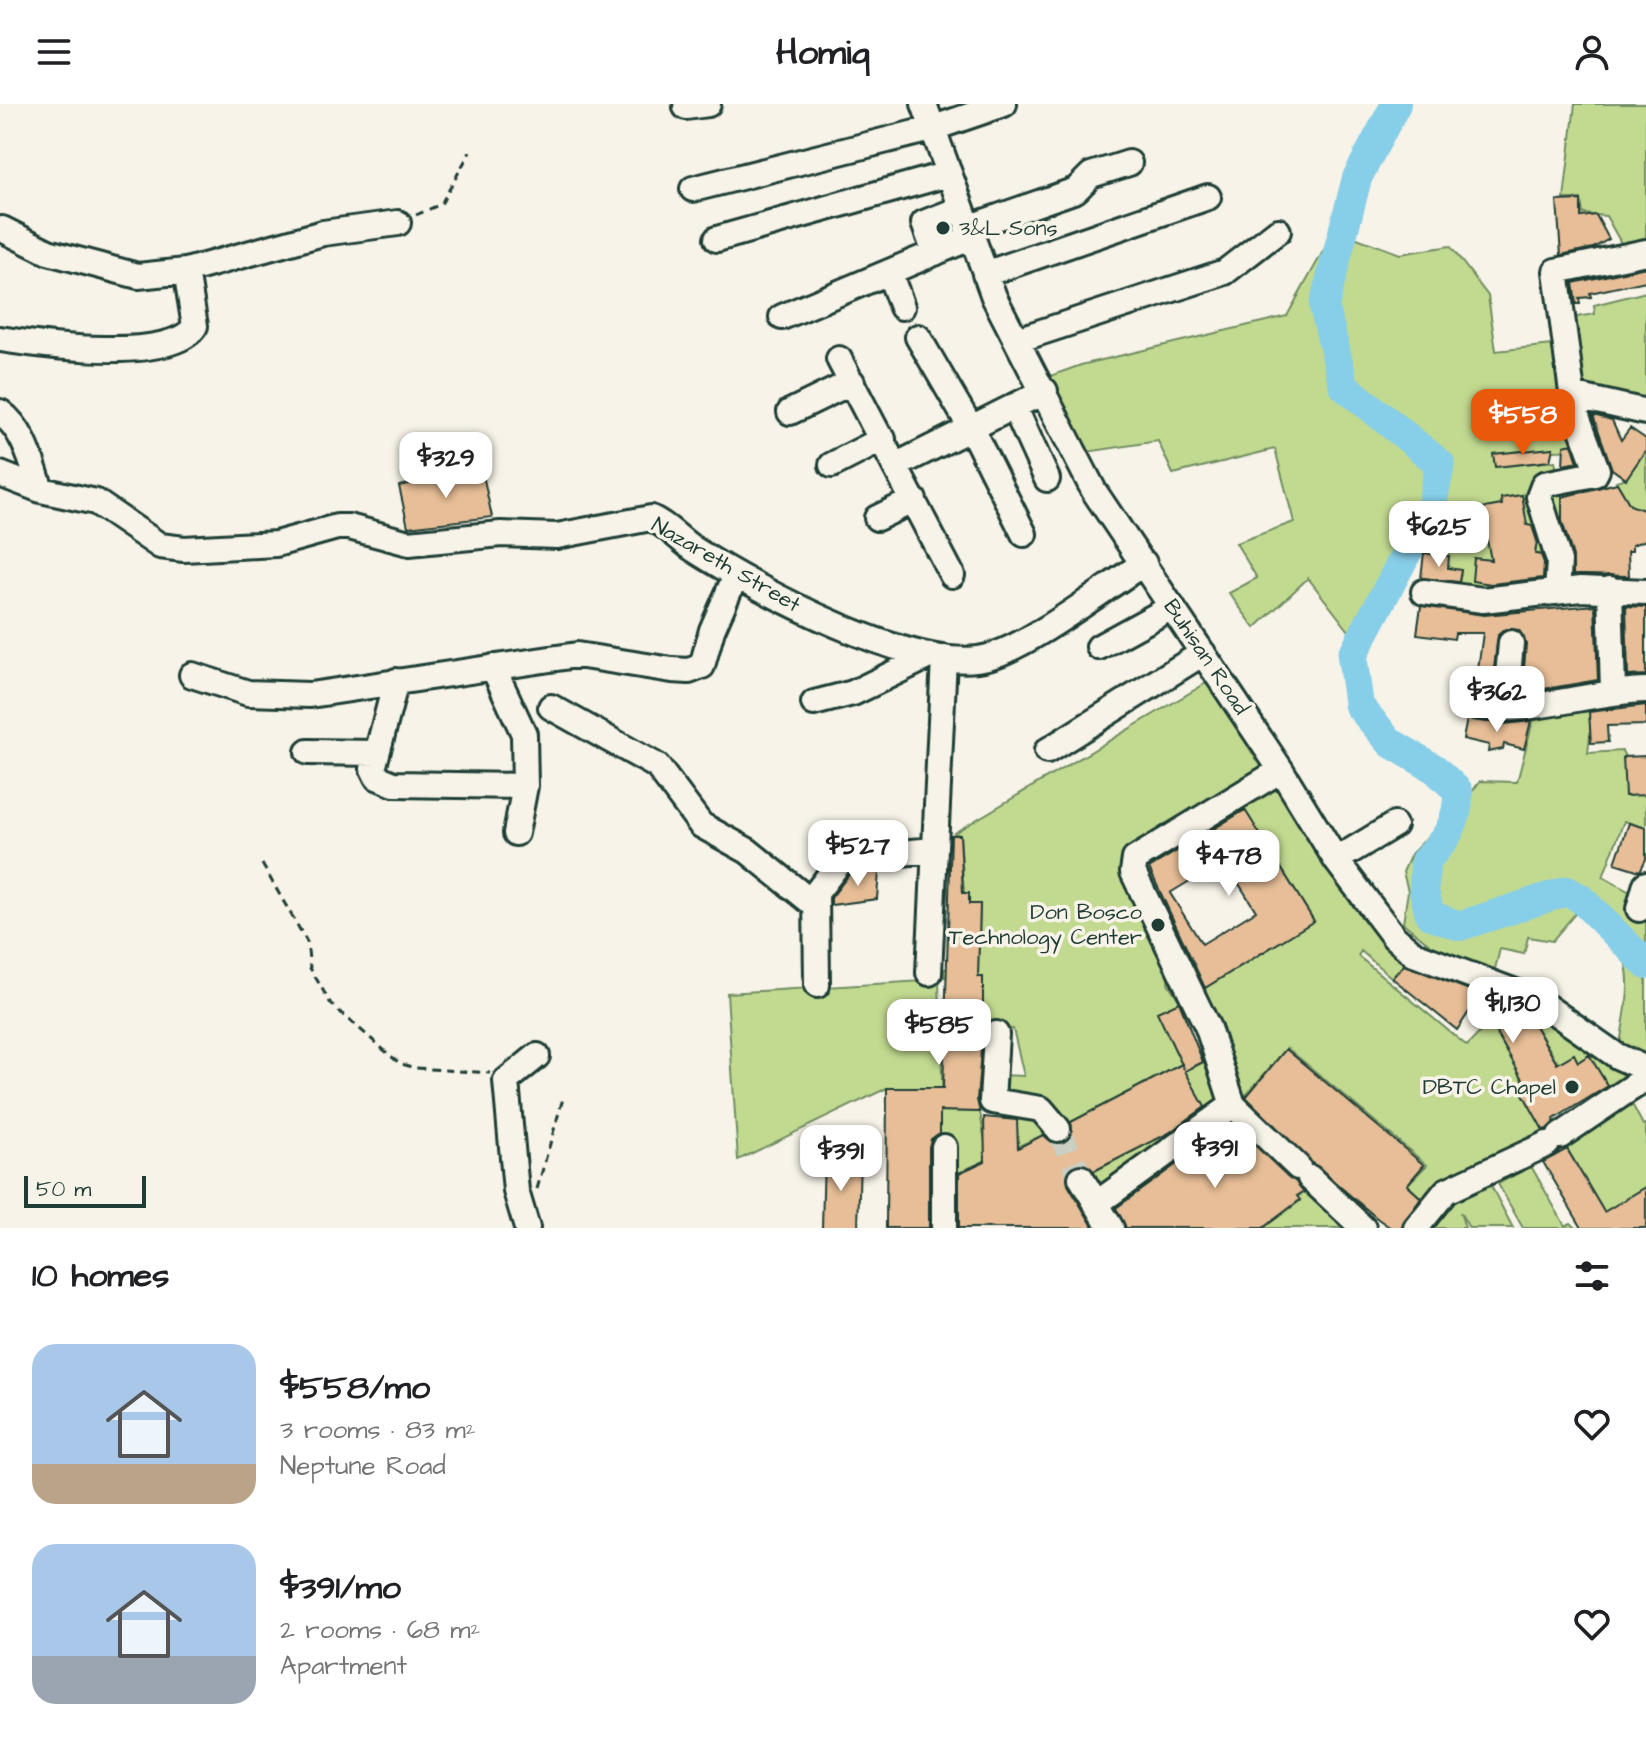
<!DOCTYPE html>
<html lang="en">
<head>
<meta charset="utf-8">
<style>
	:root { --surface:#fff; --page:#f6f6f6; --text:#202124; --muted:#757577; --accent:#ea580c }
	body { margin:0; font-family:"Architects Daughter",sans-serif; background:var(--page); color:var(--text); height:100vh; display:flex; flex-direction:column; font-size:30px; white-space:nowrap }
	* { box-sizing:border-box; margin:0 }
	p { font-size:26px; color:var(--muted) }
	.icon { flex:none; width:44px; height:44px; fill:none; stroke:currentColor; stroke-width:2; stroke-linecap:round; stroke-linejoin:round }
	.map { position:relative; height:1124px; overflow:hidden }
	.drawer { display:flex; flex-direction:column; background:var(--surface); flex:1 }
	.drawer>* { flex:none }
	.scale { position:absolute; left:24px; bottom:20px; width:122px; box-sizing:border-box; padding-left:8px; border:4px solid #1f3d34; border-top:0; font-size:22px; line-height:28px; white-space:nowrap; color:#1f3d34; -webkit-text-stroke:6px #f7f3e8; paint-order:stroke }
	.price { position:absolute; translate:-50% -68px; padding:0 18px; border-radius:16px; background:#fff; color:#222; font-size:26px; line-height:52px; filter:drop-shadow(0 2px 4px #0008) }
	.price::after { content:''; position:absolute; left:50%; top:48px; width:24px; height:18px; margin-left:-12px; background:inherit; clip-path:polygon(0 0,100% 0,50% 100%) }
	.price.active { background:var(--accent); color:#fff }
	ul { padding:0; list-style:none }
	li { display:flex; align-items:center; gap:24px; height:200px; padding:0 32px }
	li span { display:grid; place-items:center; flex:none; width:224px; height:160px; border-radius:24px; color:#555 }
	li>.icon { margin-inline-start:auto }
	span .icon { width:96px; height:96px; fill:#fffc; stroke-width:1 }
	li b { font-size:34px }
	h2 { display:flex; justify-content:space-between; align-items:center; height:96px; padding:0 32px; font-size:34px }
	header { display:flex; justify-content:space-between; align-items:center; height:104px; padding:0 32px; background:var(--surface); font-size:36px; font-weight:700 }
	.map>svg:first-child { display:block }
	.green { fill:#c2da90; stroke:#708c62; stroke-width:2 }
	.lines { fill:none; stroke-linecap:round; stroke-linejoin:round }
	.river { stroke:#87cee8; stroke-width:30 }
	.building { fill:#e7be97; stroke:#1f3d34; stroke-width:2; fill-rule:evenodd }
	.minor-tunnel { stroke:#cccfc4; stroke-width:24; stroke-dasharray:24 12; stroke-linecap:butt }
	.minor-casing { stroke:#1f3d34; stroke-width:30 }
	.path { stroke:#1f3d34; stroke-width:3; stroke-dasharray:8 6; stroke-linecap:butt }
	.minor { stroke:#f7f3e8; stroke-width:24 }
	.poi-dot { fill:#1f3d34; stroke:#f7f3e8; stroke-width:3 }
	.labels { text-anchor:middle; dominant-baseline:central; stroke-width:7; stroke-linejoin:round; paint-order:stroke }
	.poi-label { font-size:22px; fill:#1f3d34; stroke:#f7f3e8; text-anchor:end }
	.street-label { font-size:22px; fill:#1f3d34; stroke:#f7f3e8 }
</style>
</head>
<body>
<header><svg class="icon" aria-label="menu" viewBox="0 0 24 24"><path d="M4 6h16M4 12h16M4 18h16"/></svg>Homiq<svg class="icon" aria-label="person" viewBox="0 0 24 24"><circle cx="12" cy="8" r="4"/><path d="M4 21q1-7 8-7t8 7"/></svg></header>
<div class="map">
<svg width="1646" height="1124" viewBox="0 0 1646 1124">
	<rect width="100%" height="100%" fill="#f7f3e8"/>
	<filter id="ink" filterUnits="userSpaceOnUse"><feTurbulence type="fractalNoise" baseFrequency=".0125" numOctaves="2"/><feDisplacementMap in="SourceGraphic" scale="16" xChannelSelector="R" yChannelSelector="G"/><feConvolveMatrix kernelMatrix="1 2 1 2 8 2 1 2 1" color-interpolation-filters="sRGB"/></filter>
	<g filter="url(#ink)">
		<!-- green -->
		<path class="green" d="M1575,0H1646V141L1625,146L1606,112L1583,110L1581,95H1564Z
			M1335,126L1400,150L1450,142L1488,192L1496,247L1562,240L1590,345L1494,350L1496,363L1555,357L1562,389V448L1535,450L1539,423L1526,421L1522,391L1501,394V401L1474,406L1478,427L1491,425L1522,466L1525,508L1473,507L1458,486L1461,466L1441,463L1444,445H1450L1452,431L1430,428L1424,437L1421,435V421L1359,540L1308,474L1255,524L1229,489L1257,474L1236,439L1294,418L1275,345L1173,370L1158,337L1074,350L1039,276L1081,261L1287,212Z
			M1646,188V302L1578,289L1570,214L1595,210L1594,201Z
			M1646,346V407L1633,406L1616,377L1626,374Z
			M1208,578L1408,857L1392,874L1361,847L1358,852L1467,942L1490,918L1525,979L1535,984L1524,991L1544,1025L1540,1028L1544,1034L1485,1059L1495,1080L1491,1082L1513,1124H1469L1460,1108L1465,1124H1426V1098L1407,1081L1427,1061L1287,944L1240,998L1201,886L1314,817L1244,705L1237,708L1233,701L1135,759L1189,848L1169,860L1168,879L1180,898L1158,909L1182,960L1061,1023L1006,996L1001,971L1024,972L1013,925L983,926V874L944,873V865H978L980,801L969,800V789H964L960,731L954,729Z
			M1594,595L1588,649L1622,647L1646,691V724L1624,717L1603,773L1646,797V953L1620,940C1631,874 1641,848 1578,806L1552,837L1528,833L1524,850L1500,845L1495,865L1436,845L1403,819L1408,787L1403,768L1411,750L1447,713L1458,707L1480,677L1517,678L1536,605Z
			M939,876L943,1007L980,1008L985,1038L1017,1037L1016,1012L1038,1011L1048,1029L969,1064L987,1104L952,1074V1061L958,1057L957,1039L939,1038L940,984H887L738,1056L727,889Z
			M1522,900L1646,977V992L1632,1000L1643,1021L1646,1020V1083L1604,1108L1562,1036L1603,1009L1593,992L1608,983L1589,952L1578,958L1573,951L1558,959Z
			M1208,956L1218,987L1213,1014L1103,1084L1093,1081L1087,1071L1207,1009L1185,967Z
			M1531,1062L1565,1122L1571,1119L1576,1124H1523L1498,1080Z
			M1308,1085L1348,1124H1263L1300,1097L1297,1093Z"/>
		<g class="lines">
			<!-- river -->
			<path class="river" d="M1396,0L1357,74L1324,202L1344,282L1440,360L1432,401L1352,552L1359,602L1391,639L1435,665L1458,687C1459,718 1446,736 1425,757L1424,787L1430,811L1460,822L1567,787L1580,794L1646,860"/>
		</g>
		<!-- building -->
		<path class="building" d="M1581,96V113L1596,111L1609,135L1593,144L1561,151L1557,97Z
			M1646,163V177L1590,189L1591,193L1579,194L1580,200H1576L1573,179Z
			M1593,311L1612,316L1621,336L1630,324L1646,335V346L1626,375L1612,365Z
			M1572,340L1578,358L1563,361L1564,342Z
			M1553,344L1550,357L1495,363L1493,350Z
			M482,366L492,413L408,423L399,382Z
			M1617,379L1630,401L1646,407V436L1632,441V447H1628L1629,472L1573,471V453L1562,417V393Z
			M1522,391L1527,421L1532,422L1537,437L1535,450L1541,451L1544,459L1543,474L1491,480L1472,477L1474,454L1491,456L1485,426L1463,427V413H1475L1474,406L1502,401L1501,394Z
			M1424,449L1449,452L1448,464L1461,466L1459,478L1421,474Z
			M1595,501L1598,576L1557,583L1522,588L1526,540L1519,526L1505,525L1498,531L1491,589L1475,587L1483,529H1455L1454,535L1417,530L1421,502L1484,511Z
			M1626,502L1646,503V571L1628,572Z
			M1646,601V621L1607,622L1608,638L1591,639L1589,608Z
			M1467,615L1504,620L1531,617L1524,645L1504,640L1503,645L1488,648L1489,641L1463,635Z
			M1646,652V691L1625,692L1623,653Z
			M1245,706L1314,817L1205,884L1149,764ZM1224,756L1256,807L1202,840L1170,789Z
			M1629,719L1646,724V755L1640,767L1615,759Z
			M951,731H960L963,789H969V800H980L978,873H983V924L977,996L980,1008L940,1007V1029L931,1035L929,1043V1124H886L887,984H943Z
			M879,766L877,795L831,801V794L851,768Z
			M1404,861L1527,908L1557,960L1574,950L1578,958L1589,951L1608,982L1554,1015L1555,1017L1547,1025L1543,1026L1523,990L1530,987L1487,913L1469,908L1457,926L1392,874Z
			M1179,898L1203,958L1185,967L1205,1003L1169,1029L1094,1067L1082,1059L1068,1066V1081L1094,1124H959V1069L985,1057L984,1013L1017,1016L1018,1044L1043,1031L1054,1039L1067,1037L1072,1029L1071,1018L1182,960L1184,965L1157,908Z
			M1286,945L1424,1061L1407,1081L1421,1094L1401,1124H1391L1378,1115L1312,1059L1246,993Z
			M1232,1020L1296,1078L1303,1088L1297,1092L1300,1096L1263,1124H1126L1116,1104Z
			M1567,1045L1604,1108L1646,1083V1124H1582L1543,1058Z
			M824,1053L860,1054L858,1124H822Z"/>
		<g class="lines">
			<!-- minor-tunnel -->
			<path class="minor-tunnel" d="M1058,1025L1081,1074"/>
			<!-- minor casing -->
			<g class="minor-casing">
				<path id="minor" d="M924,0L994,193L1094,387L1281,666L1336,756L1394,833L1414,850L1537,896L1617,952L1646,965
					M686,3L708,0
					M693,85L931,25L1004,0
					M967,124L1076,86L1091,71L1129,59
					M2,125L48,148L138,172L186,167L323,129L398,119
					M717,135L948,70
					M935,149L924,119L960,105
					M889,168L902,203
					M985,170L1208,93
					M782,213L970,134
					M918,233L971,324L1024,430
					M0,235C39,241 172,260 195,222L186,167
					M1017,236L1225,168L1278,127
					M839,255L952,471
					M1571,291L1646,308
					M1014,302L1047,375
					M0,308C24,325 32,359 41,386
					M790,308L852,278
					M832,361L883,335
					M897,361L1045,287
					M0,370L41,386L96,398L160,442L184,445L276,440L337,423H349L409,439L501,430L557,432L651,414C669,422 679,436 695,446C756,485 917,572 988,553C1030,542 1105,484 1144,459
					M877,414L914,396
					M1610,485L1613,587
					M1424,488L1483,496L1581,485L1646,488
					M1557,488L1559,457L1539,393L1544,380L1595,370L1597,366L1574,304L1556,167L1646,148
					M1099,543L1172,503
					M493,563L524,630L525,682L516,729
					M192,571L248,589L310,591L577,551L672,566L689,567L702,562L712,526L736,471
					M396,577L373,665L377,673L394,680L525,682
					M814,599L853,589L929,552
					M1473,602C1530,612 1589,587 1646,586
					M551,603L657,662L701,721L748,747L816,802
					M1505,605L1511,539
					M1047,647L1203,549
					M308,648L377,649
					M1336,756L1394,721
					M1639,805L1646,780
					M929,869L944,554
					M817,881L816,789L843,754L934,746
					M996,930L992,997L1041,1005L1058,1025
					M1233,1001L1298,1063
					M1560,1032L1646,974
					M1081,1074L1111,1124
					M1310,1074L1363,1124
					M1096,1100L1233,1001L1208,924L1133,768L1135,755L1281,666
					M527,1124L516,1087L506,977L537,952
					M944,1124V1043
					M1416,1124L1446,1087L1547,1040"/>
			</g>
			<!-- path -->
			<path class="path" d="M416,111L441,100L470,48
				M262,760L307,838L310,864L331,900L399,959L415,964L490,969
				M537,1085L564,991"/>
			<!-- minor -->
			<use href="#minor" class="minor"/>
		</g>
	</g>
	<!-- markers -->
	<g class="poi-dot">
		<circle cx="943" cy="124" r="8"/>
		<circle cx="1158" cy="821" r="8"/>
		<circle cx="1572" cy="983" r="8"/>
	</g>
	<g class="labels">
		<!-- poi labels -->
		<g class="poi-label">
			<text x="959" y="124" text-anchor="start">3&amp;L Sons</text>
			<text x="1142" y="808">Don Bosco<tspan x="1142" dy="25">Technology Center</tspan></text>
			<text x="1556" y="983">DBTC Chapel</text>
		</g>
		<!-- street labels -->
		<g class="street-label">
			<text transform="translate(726 461) rotate(30)">Nazareth Street</text>
			<text transform="translate(1206 553) rotate(56)">Buhisan Road</text>
		</g>
	</g>
</svg>
<div class="scale">50 m</div>
<b class="price active" style="left:1523px;top:353px">$558</b>
<b class="price" style="left:446px;top:396px">$329</b>
<b class="price" style="left:1439px;top:465px">$625</b>
<b class="price" style="left:1497px;top:630px">$362</b>
<b class="price" style="left:858px;top:784px">$527</b>
<b class="price" style="left:1229px;top:794px">$478</b>
<b class="price" style="left:1513px;top:941px">$1,130</b>
<b class="price" style="left:939px;top:963px">$585</b>
<b class="price" style="left:1215px;top:1086px">$391</b>
<b class="price" style="left:841px;top:1089px">$391</b>
</div>
<section class="drawer">
<h2>10 homes<svg class="icon" aria-label="filters" viewBox="0 0 24 24"><path d="M4 7h16M4 17h16"/><circle cx="9" cy="7" r="2"/><circle cx="15" cy="17" r="2"/></svg></h2>
<ul>
<li><span style="background:linear-gradient(#a9c7e8 75%,#b9a48a 0)"><svg class="icon" aria-label="home" viewBox="0 0 24 24"><path d="M3 11l9-7 9 7M6 9v11h12V9"/></svg></span><div><b>$558/mo</b><p>3 rooms · 83 m²</p><p>Neptune Road</p></div><svg class="icon" aria-label="heart" viewBox="0 0 24 24"><path d="M12 20l-8-8c-3-5 5-10 8-4 3-6 11-1 8 4z"/></svg></li>
<li><span style="background:linear-gradient(#a9c7e8 70%,#9aa5b1 0)"><svg class="icon" aria-label="home" viewBox="0 0 24 24"><path d="M3 11l9-7 9 7M6 9v11h12V9"/></svg></span><div><b>$391/mo</b><p>2 rooms · 68 m²</p><p>Apartment</p></div><svg class="icon" aria-label="heart" viewBox="0 0 24 24"><path d="M12 20l-8-8c-3-5 5-10 8-4 3-6 11-1 8 4z"/></svg></li>
</ul>
</section>
</body>
</html>
